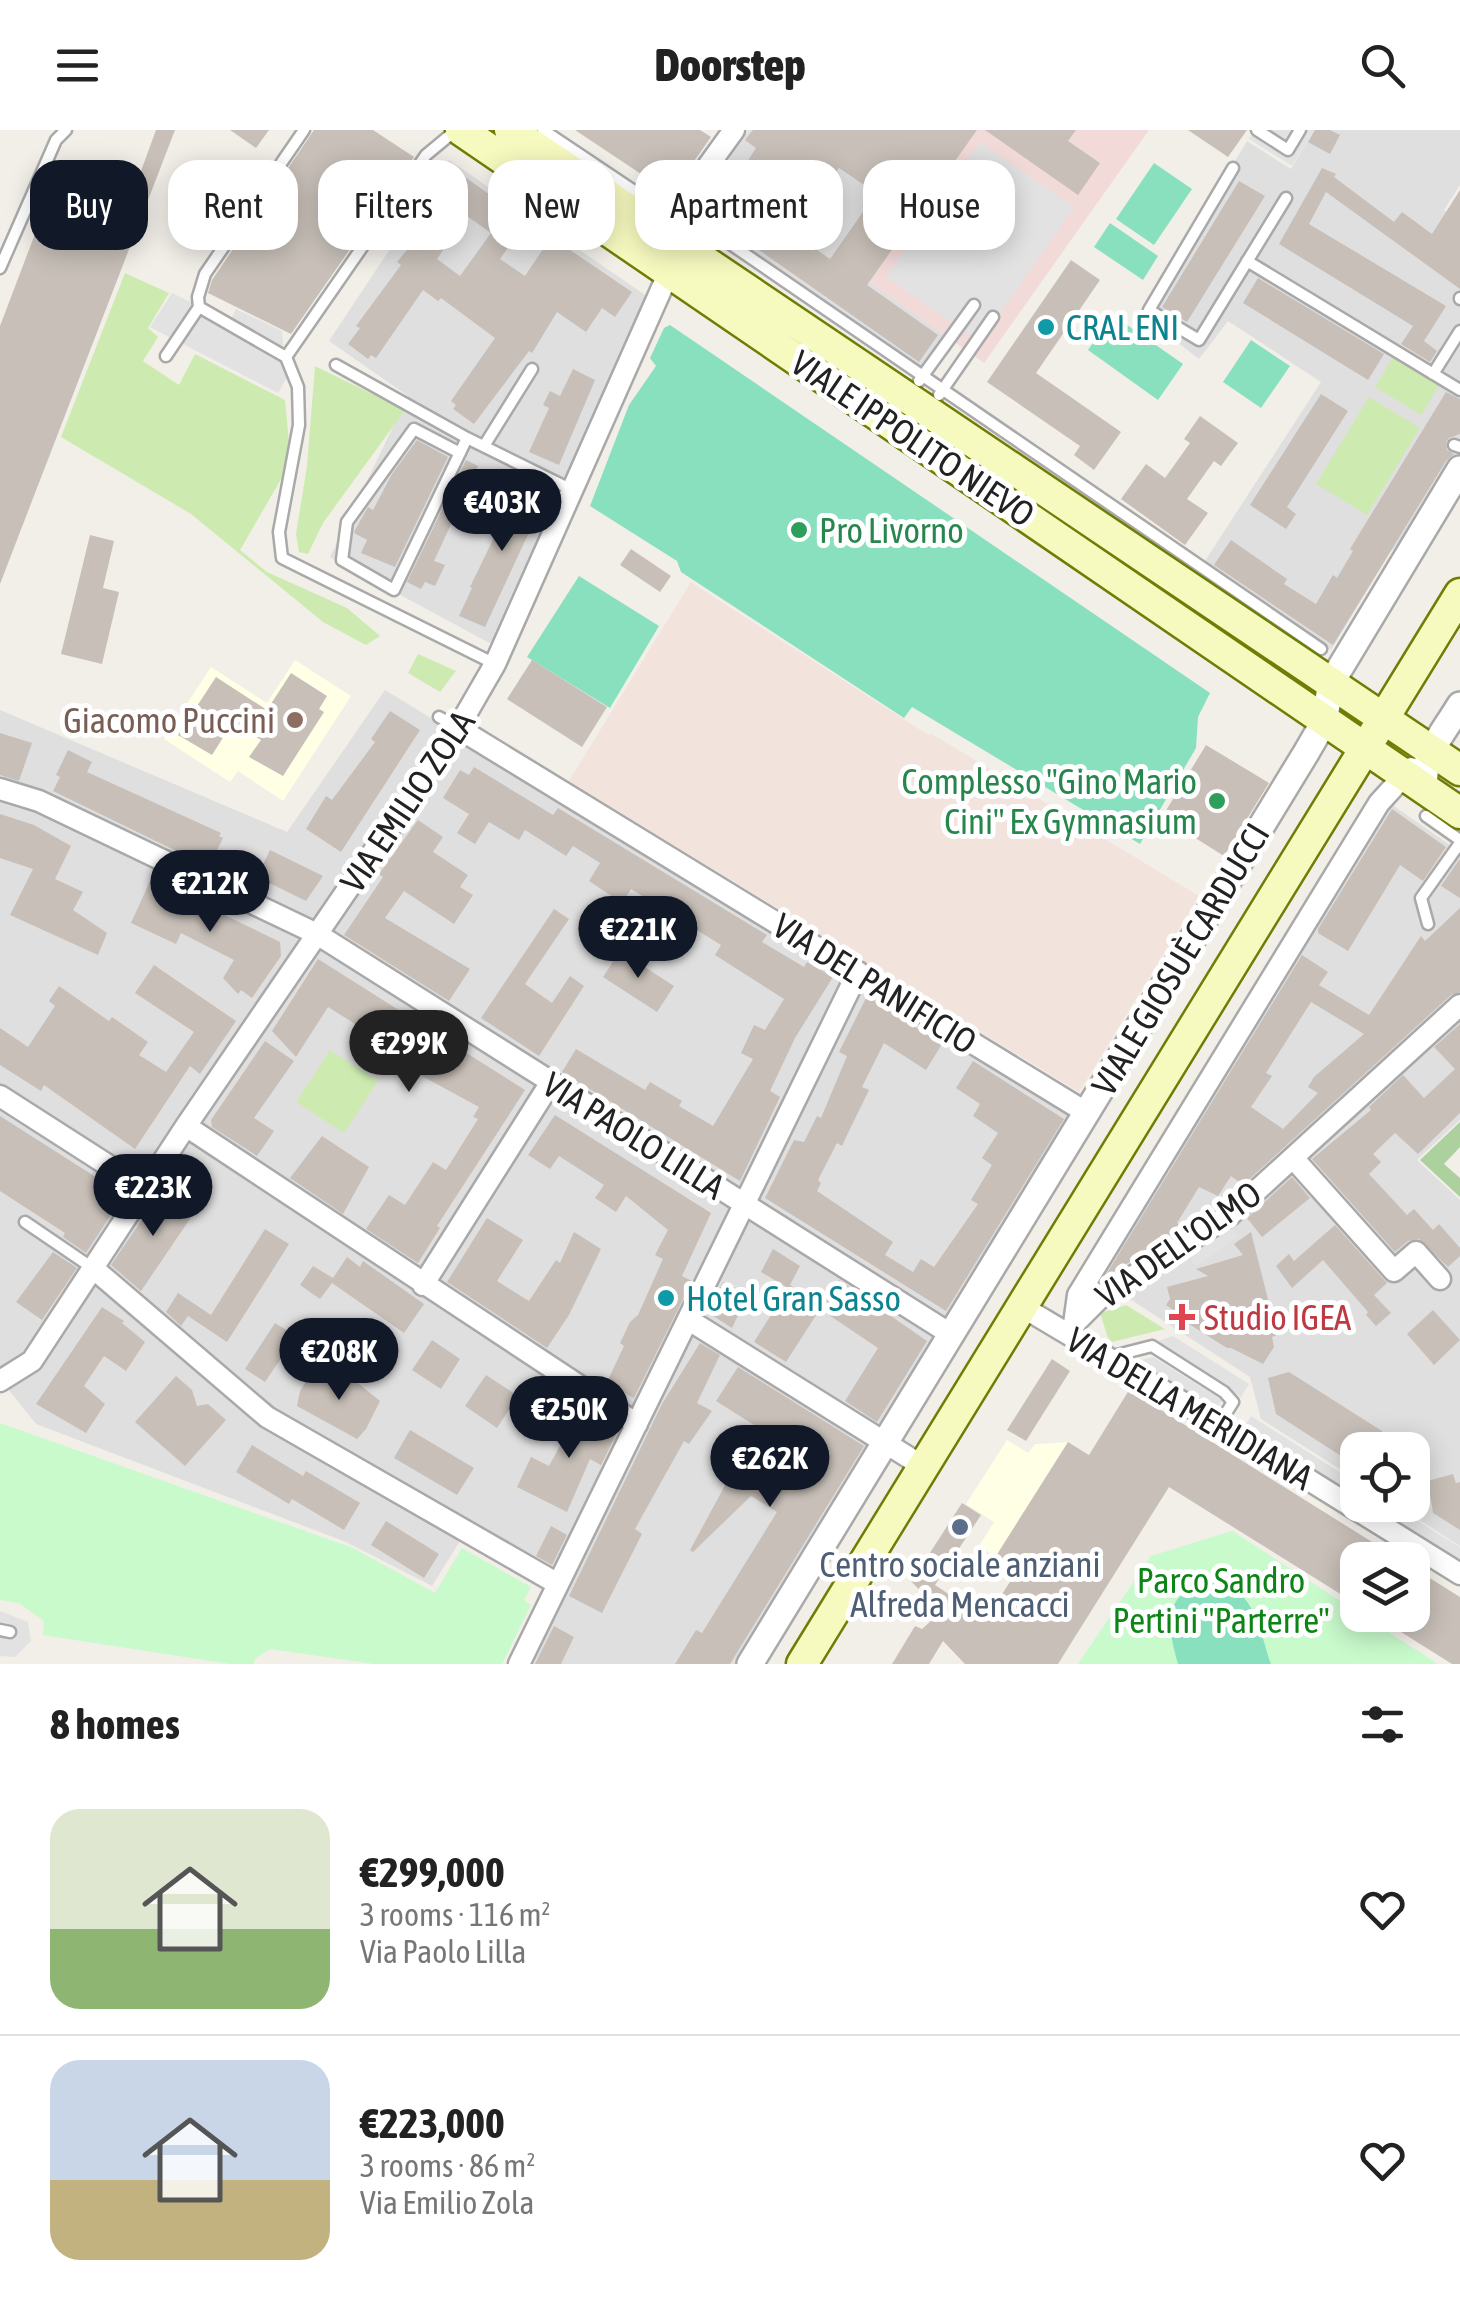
<!DOCTYPE html>
<html lang="en">
<head>
<meta charset="utf-8">
<style>
	:root { --surface:#fff; --page:#f2f2f2; --text:#222; --muted:#767676; --line:#e0e0e0; --accent:#111827 }
	body { margin:0; font-family:"Asap Condensed",sans-serif; background:var(--page); color:var(--text); height:100vh; display:flex; flex-direction:column; font-size:38px; white-space:nowrap }
	* { box-sizing:border-box; margin:0 }
	p { font-size:32px; color:var(--muted) }
	.icon { flex:none; width:55px; height:55px; fill:none; stroke:currentColor; stroke-width:2; stroke-linecap:round; stroke-linejoin:round }
	.map { position:relative; height:1534px; overflow:hidden }
	.drawer { display:flex; flex-direction:column; background:var(--surface); flex:1 }
	.drawer>* { flex:none }
	.hud { position:absolute; left:30px; top:30px; width:1400px; height:90px; display:flex; gap:20px }
	.buttons { position:absolute; left:1340px; top:1302px; display:grid; gap:20px }
	.buttons a { display:grid; place-items:center; width:90px; height:90px; border-radius:20px; background:var(--surface); box-shadow:0 5px 25px #0003; font-size:50px }
	.price { position:absolute; translate:-50% -85px; padding:0 22px; border-radius:35px; background:var(--accent); color:#fff; font-size:32px; line-height:65px; filter:drop-shadow(0 2px 5px #0008) }
	.price::after { content:''; position:absolute; left:50%; top:60px; width:30px; height:22px; margin-left:-15px; background:inherit; clip-path:polygon(0 0,100% 0,50% 100%) }
	.price.on { background:#222; color:#fff }
	ul { padding:0; list-style:none }
	li { display:flex; align-items:center; gap:30px; height:250px; padding:0 50px }
	li+li { border-top:2px solid var(--line) }
	li span { display:grid; place-items:center; flex:none; width:280px; height:200px; border-radius:30px; color:#555 }
	li>.icon { margin-inline-start:auto }
	span .icon { width:120px; height:120px; fill:#fffc; stroke-width:1 }
	li b { font-size:42px }
	h2 { display:flex; justify-content:space-between; align-items:center; height:120px; padding:0 50px; font-size:42px }
	.tag { padding:0 35px; border-radius:30px; background:var(--surface); box-shadow:0 5px 25px #0003; font-size:35px; line-height:90px }
	.tag.on { background:var(--accent); color:#fff }
	header { display:flex; justify-content:space-between; align-items:center; height:130px; padding:0 50px; background:var(--surface); font-size:45px; font-weight:800 }
	.map>svg:first-child { display:block }
	.residential { fill:#e0dfdf }
	.commercial { fill:#f2dad9 }
	.education { fill:#ffffe5 }
	.military { fill:#f3e3dd }
	.grass { fill:#cdebb0 }
	.forest { fill:#add19e }
	.park { fill:#c8facc }
	.pitch { fill:#88e0be }
	.parking { fill:#e2e2e2 }
	.building { fill:#c7bfb8; fill-rule:evenodd }
	.lines { fill:none; stroke-linecap:round; stroke-linejoin:round }
	.service-casing { stroke:#a9a9a9; stroke-width:15 }
	.minor-casing { stroke:#a9a9a9; stroke-width:25 }
	.tertiary-casing { stroke:#a9a9a9; stroke-width:30 }
	.secondary-casing { stroke:#707d05; stroke-width:35 }
	.service { stroke:#fff; stroke-width:10 }
	.minor { stroke:#fff; stroke-width:20 }
	.tertiary { stroke:#fff; stroke-width:25 }
	.secondary { stroke:#f7fabf; stroke-width:30 }
	.culture-dot { fill:#0f9aa8; stroke:#fff; stroke-width:4 }
	.leisure-dot { fill:#2e9e5b; stroke:#fff; stroke-width:4 }
	.education-dot { fill:#8d6e63; stroke:#fff; stroke-width:4 }
	.health-dot { fill:#e0444e; stroke:#fff; stroke-width:4 }
	.service-dot { fill:#5c6f8a; stroke:#fff; stroke-width:4 }
	.labels { text-anchor:middle; dominant-baseline:central; stroke-width:10; stroke-linejoin:round; paint-order:stroke }
	.culture-label { font-size:35px; fill:#0d838f; stroke:#fff; text-anchor:start }
	.street-label { font-size:35px; fill:#222; stroke:#fff }
	.leisure-label { font-size:35px; fill:#27864d; stroke:#fff; text-anchor:start }
	.education-label { font-size:35px; fill:#785e54; stroke:#fff; text-anchor:end }
	.health-label { font-size:35px; fill:#be3a42; stroke:#fff; text-anchor:start }
	.service-label { font-size:35px; fill:#4e5e75; stroke:#fff }
	.park-label { font-size:35px; fill:#0c8416; stroke:#fff }
</style>
</head>
<body>
<header><svg class="icon" aria-label="menu" viewBox="0 0 24 24"><path d="M4 6h16M4 12h16M4 18h16"/></svg>Doorstep<svg class="icon" aria-label="search" viewBox="0 0 24 24"><circle cx="10" cy="10" r="6"/><path d="M15 15l6 6"/></svg></header>
<div class="map">
<svg width="1460" height="1534" viewBox="0 0 1460 1534">
	<rect width="100%" height="100%" fill="#f2efe9"/>
	<!-- residential -->
	<path class="residential" d="M749,0H931L840,131L945,205L918,242L691,84Z
		M1314,0H1460V55L1444,80L1460,89V319L1411,398L1390,423L1331,520L1203,434L1321,252L1228,191L1199,229L1142,185L1247,11L1291,39Z
		M449,30L648,167L495,516L330,427L408,266L329,211Z
		M385,560L1089,991L748,1534H532L569,1456L470,1395L432,1456L346,1412L36,1294L0,1249V580L287,702Z
		M1391,674L1460,722V990L1417,1030L1460,1070V1416L1396,1375H1412V1320H1358L1357,1350L1261,1289L1250,1247L1113,1158L1095,1169L1089,1163Z"/>
	<!-- commercial -->
	<path class="commercial" d="M931,0H1149L984,233L840,131Z"/>
	<!-- education -->
	<path class="education" d="M295,530L351,566L283,671L238,641L230,652L164,609L211,537L267,573Z
		M1129,1260L1201,1305L1058,1534H1023L976,1505L1017,1439L979,1416L994,1392L966,1374L1007,1310L1028,1323L1035,1314L1068,1312L1089,1325Z"/>
	<!-- military -->
	<path class="military" d="M691,452L928,605L932,604L1199,766L1079,962L569,651Z"/>
	<!-- grass -->
	<path class="grass" d="M125,143L169,163L148,198L158,207L143,231L179,255L195,224L285,270L291,332L240,420L267,442L347,478L380,506L366,515L323,492L191,384L61,307Z
		M1393,227L1439,255L1421,285L1375,257Z
		M315,236L405,280L323,393L308,424L299,422L296,404L307,336Z
		M1369,267L1420,298L1367,385L1316,354Z
		M418,524L456,541L440,562L408,543Z
		M330,920L378,951L344,1003L296,972Z
		M1126,1175L1165,1199L1112,1212L1108,1208L1100,1183Z"/>
	<!-- forest -->
	<path class="forest" d="M1460,992V1017L1444,1034L1460,1048V1067L1420,1030Z"/>
	<!-- park -->
	<path class="park" d="M0,1293L353,1418L435,1463L462,1418L531,1457L524,1470L531,1475L502,1534H374L270,1519L256,1528L253,1534H230L43,1505L44,1491L19,1473L0,1470Z
		M1232,1401L1438,1534H1078L1151,1426Z"/>
	<!-- pitch -->
	<path class="pitch" d="M1154,33L1192,59L1154,115L1116,89Z
		M1110,93L1158,126L1143,150L1094,117Z
		M1113,185L1183,234L1158,270L1088,220Z
		M670,195L1210,563L1198,587L1196,618L1140,714L912,577L904,588L681,442L677,431L590,376L629,275L656,236L650,228L664,198Z
		M1251,210L1290,236L1261,278L1223,252Z
		M579,446L659,496L610,578L527,527Z
		M1208,1453C1254,1452 1259,1499 1271,1534H1178C1168,1498 1160,1463 1208,1453Z"/>
	<!-- parking -->
	<path class="parking" d="M1254,0H1314L1292,36L1249,9Z
		M980,12L1074,77L980,212L886,147Z
		M172,163L230,191L236,179L282,201L286,249L278,263L150,197Z
		M1231,1096L1239,1106L1196,1136L1189,1126Z
		M1173,1206L1249,1254L1241,1267L1155,1212Z
		M1153,1227L1222,1270L1215,1282L1135,1231Z
		M1251,1286L1357,1353V1368L1244,1298Z
		M1395,1377L1460,1417V1432L1389,1387Z
		M0,1481L28,1492L31,1511L15,1527L0,1526Z"/>
	<!-- building -->
	<path class="building" d="M156,0H175L0,454V196L54,54L84,66L88,57L130,71Z
		M230,0H269L256,18Z
		M314,0H373L414,27L291,204L208,163L212,150Z
		M575,0H700L711,7L671,64Z
		M753,0H977L867,155L938,205L919,232L699,78L718,51L778,92L791,73L806,83L793,103L830,129L865,79L862,77L873,61L839,38L822,60L803,46L792,62L747,32L756,18L745,10Z
		M985,0H1076L1068,11L1100,33L1078,65Z
		M1188,0H1247L1228,27Z
		M1315,0H1330L1340,5L1330,24L1308,12Z
		M448,35L527,91L500,129L525,146L551,107L632,162L615,187L602,178L586,202L557,182L532,223L529,221L474,294L453,279L456,275L451,271L495,208L441,168L438,171L423,160L376,228L371,225L368,229L348,214L360,198L356,196L401,135L397,132L429,93L417,84L433,61L418,51L428,37L440,45ZM467,86L491,103L460,146L437,129Z
		M1322,38L1336,44L1334,47L1394,92L1402,82L1432,104L1460,60V159L1326,62L1309,94L1446,176L1424,211L1437,221L1430,232L1401,214L1413,196L1279,114Z
		M1239,51L1265,66L1187,192L1162,177Z
		M1071,130L1100,150L1036,243L1121,302L1094,340L1074,325L1080,316L987,252Z
		M1258,148L1384,224L1368,250L1243,173Z
		M573,239L595,250L559,335L529,322L549,278L543,275L550,261L560,266Z
		M1446,262L1460,269V304L1449,308L1446,313L1447,320L1454,324L1446,331L1333,515L1214,435L1231,410L1287,449L1284,454L1316,474L1333,445L1337,448L1353,421L1350,419Z
		M1321,264L1348,281L1287,377L1296,384L1286,399L1250,375Z
		M1200,286L1238,313L1221,336L1214,331L1187,369L1208,383L1185,415L1121,369L1146,334L1165,348L1190,313L1184,309Z
		M417,310L448,327L395,437L361,423L367,410L354,403L355,400L368,377L373,380L392,344Z
		M466,330L478,336L434,431L445,435L435,456L425,452L421,459L407,452Z
		M514,354L545,368L485,497L459,486L472,458L470,457L505,385L501,383Z
		M90,405L114,411L103,458L119,462L102,534L61,524Z
		M631,419L671,446L660,462L620,435Z
		M532,530L607,577L582,617L507,569Z
		M291,543L327,566L319,579L324,582L283,646L249,627L261,610L233,592L212,625L178,605L216,547L267,580Z
		M390,581L420,600L341,722L306,699L326,666L332,670L375,612L371,609Z
		M0,603L32,613L19,651L0,645Z
		M1206,615L1269,653L1224,726L1162,687Z
		M68,620L92,632L87,642L221,703L219,706L223,708L209,737L53,661L60,647L56,645Z
		M474,637L553,685L558,678L767,805L762,812L804,837L807,832L833,847L795,908L770,961L780,967L740,1051L562,942L576,919L645,960L650,952L682,971L679,976L713,996L753,929L741,923L754,895L765,900L784,869L715,825L721,815L631,759L622,773L589,751L600,733L573,716L566,726L525,700L519,710L489,692L475,714L457,703L469,684L443,668L460,640L469,645Z
		M1392,679L1446,717L1423,751L1400,735L1348,821L1318,803V799Z
		M0,684L34,695L71,716L55,749L83,762L73,780L107,803L98,825L10,785L33,739L0,728Z
		M418,690L443,707L433,722L468,745L460,757L473,765L454,794L404,761L385,788L470,839L449,871L344,805L383,747L379,744Z
		M270,720L323,746L306,771L257,747Z
		M1459,730H1460V768L1441,756Z
		M151,749L280,812L281,826L252,868L241,860L238,864L223,848L234,830L181,803L176,814L131,793Z
		M1460,778V862L1451,865L1243,1055L1231,1046L1218,1066L1199,1057L1177,1093L1181,1095L1176,1103L1104,1148L1302,825L1328,842L1319,855L1369,885L1421,806L1425,811ZM1311,872L1364,904L1314,947L1308,957L1318,963L1283,999L1251,977L1272,946L1266,943Z
		M554,779L569,789L525,854L552,873L570,846L584,856L539,926L481,888Z
		M620,821L674,856L657,882L603,847Z
		M318,829L525,960L437,1096L440,1098L418,1133L366,1099L389,1065L405,1075L433,1032L446,1040L478,989L473,987L479,977L398,933L403,924L328,877L296,927L272,901Z
		M154,835L236,891L200,944L190,936L135,1019L44,955L41,961L0,935V898L28,917L55,876L49,871L59,856L109,891L112,887L148,912L139,925L166,942L194,902L135,863Z
		M867,866L942,914L926,940L884,913L862,957L869,960L849,1001L842,1016L837,1013L818,1050L821,1053L817,1061L893,1112L885,1125L913,1142L921,1129L934,1137L978,1074L971,1070L992,1035L982,1028L998,1003L973,986L980,974L956,958L973,931L1064,989L946,1181L765,1068L794,1010L804,1012L817,986L821,988L847,926L839,922Z
		M1460,894V983L1418,1024L1395,1003L1373,1024L1381,1032L1369,1044L1407,1085L1414,1079L1433,1100L1439,1094L1460,1118V1126L1448,1137L1419,1109L1408,1111L1395,1122L1312,1029L1371,980L1369,977L1403,945L1424,968L1455,939L1434,917Z
		M265,911L294,931L254,988L274,1001L257,1026L212,997L211,990Z
		M555,985L711,1083L682,1146L692,1151L634,1268L606,1254L624,1216L620,1213L630,1192L638,1185L663,1129L655,1125L668,1100L626,1066L616,1082L595,1068L604,1055L559,1026L550,1039L528,1025Z
		M0,986L124,1065L86,1123L63,1107L65,1103L0,1061Z
		M322,1006L369,1037L343,1084L290,1048Z
		M1292,1047L1310,1068L1262,1107L1247,1088Z
		M163,1059L196,1080L141,1161L111,1135Z
		M487,1088L523,1110L497,1151L529,1171L556,1130L560,1133L574,1102L601,1119L569,1185L547,1218L447,1152Z
		M1335,1095L1387,1153L1374,1165L1391,1183L1376,1196L1366,1185L1368,1182L1323,1130L1292,1158L1276,1136L1289,1124L1294,1131Z
		M265,1099L289,1114L227,1212L188,1186L181,1196L166,1182L178,1163L211,1185Z
		M1251,1102L1277,1205L1272,1207L1274,1217L1263,1234L1231,1218H1227L1181,1189L1183,1187L1166,1175L1170,1169L1167,1157L1208,1146L1196,1139L1243,1125L1234,1114Z
		M773,1119L800,1136L790,1155L822,1175L839,1150L927,1211L877,1292L845,1271L878,1218L820,1179L786,1232L754,1212L788,1158L761,1142Z
		M53,1122L77,1138L42,1190L16,1172Z
		M347,1127L360,1137L363,1131L424,1174L404,1203L332,1153L320,1169L300,1155L313,1136L333,1148Z
		M723,1152L748,1164L732,1198L707,1182Z
		M102,1177L124,1191L122,1193L145,1212L126,1241L104,1226L84,1256L105,1274L86,1303L36,1274Z
		M1433,1180L1460,1210L1434,1235L1407,1204Z
		M275,1193L296,1206L265,1252L245,1239Z
		M432,1210L460,1229L441,1259L412,1240Z
		M700,1213L720,1225L697,1273L712,1281L689,1314L684,1311L635,1399L642,1404L602,1483L569,1466L662,1274Z
		M1052,1229L1070,1241L1026,1311L1007,1300Z
		M738,1237L864,1316L730,1534H675L696,1500L702,1503L777,1382L751,1366L693,1422L690,1420L735,1337L776,1362L802,1318L778,1303L773,1311L760,1303L762,1300L716,1271Z
		M313,1240L331,1251L333,1248L342,1253L348,1245L380,1271L366,1299L357,1309L297,1276L300,1261Z
		M1289,1242L1382,1301L1386,1320H1358V1337L1276,1284L1268,1248Z
		M486,1245L518,1266L497,1298L465,1276Z
		M176,1246L192,1260L197,1276L208,1274L226,1290L185,1336L135,1292Z
		M1129,1260L1401,1430H1358V1475L1169,1357L1058,1534H965L943,1511L929,1534H892L915,1496L922,1499L941,1482L899,1439L903,1434L917,1443L962,1373L981,1385L935,1455L986,1489L1018,1439L996,1426L1068,1312L1089,1325Z
		M581,1277L618,1301L601,1335L590,1329L567,1382L517,1357L531,1327L549,1336Z
		M410,1300L474,1338L457,1365L394,1328Z
		M252,1315L303,1346L306,1341L360,1373L344,1400L292,1369L289,1374L236,1342Z
		M1453,1344L1456,1353L1460,1352V1400L1433,1383L1428,1351Z
		M386,1391L439,1424L424,1448L371,1415Z
		M551,1396L567,1405L552,1435L536,1426Z
		M1412,1437L1460,1467V1534H1452L1374,1485H1412Z
		M554,1496L574,1507L561,1534H535Z"/>
	<g class="lines">
		<!-- service casing -->
		<g class="service-casing">
			<path id="service" d="M543,0L655,75
				M1257,0L1288,20L1300,0
				M1233,38L1149,180L1199,210L1286,68
				M729,113L1321,519
				M1247,131L1460,260
				M0,138L56,10L66,0
				M1460,168V169
				M199,177L286,227L298,257L299,295L279,402L282,428L495,534
				M166,226L199,177L198,167L205,144L304,0
				M286,227L426,25L455,1
				M336,235L467,308
				M1433,244L1460,201
				M919,251L974,175
				M939,265L993,187
				M1454,315L1460,317
				M484,316L532,239
				M460,323L414,299L347,392L342,430L394,460L467,308L572,360
				M439,587L457,597
				M1426,686L1460,710
				M1428,794L1421,768L1460,713
				M25,1092L94,1139
				M1109,1227L1152,1216L1224,1262L1233,1272L1219,1294
				M0,1500L10,1502"/>
		</g>
		<!-- minor casing -->
		<g class="minor-casing">
			<path id="minor" d="M656,108L734,0
				M458,598L1087,983
				M0,659L39,671L317,804L952,1205
				M0,966L145,1059
				M186,996L637,1294
				M1293,1028L1394,1141L1416,1122L1440,1149
				M94,1139L267,1287L558,1454
				M423,1155L551,952
				M1021,1176L1219,1294L1460,1444
				M689,1190L924,1337
				M1074,1194L1078,1165L1379,673L1411,638
				M1074,1194L1102,1166L1230,1085L1460,875
				M0,1251L32,1231L186,996L458,598L495,534L669,142
				M519,1534L858,842"/>
		</g>
		<!-- tertiary casing -->
		<g class="tertiary-casing">
			<path id="tertiary" d="M1425,658C1421,626 1444,602 1460,575
				M750,1534L1306,623L1324,592L1331,553L1460,339"/>
		</g>
		<!-- secondary casing -->
		<g class="secondary-casing">
			<path id="secondary" d="M461,0L1460,683
				M510,0L1460,640
				M802,1534L1460,464"/>
		</g>
		<!-- service -->
		<use href="#service" class="service"/>
		<!-- minor -->
		<use href="#minor" class="minor"/>
		<!-- tertiary -->
		<use href="#tertiary" class="tertiary"/>
		<!-- secondary -->
		<use href="#secondary" class="secondary"/>
	</g>
	<!-- markers -->
	<g class="culture-dot">
		<circle cx="1046" cy="197" r="10"/>
		<circle cx="666" cy="1168" r="10"/>
	</g>
	<g class="leisure-dot">
		<circle cx="799" cy="400" r="10"/>
		<circle cx="1217" cy="671" r="10"/>
	</g>
	<circle class="education-dot" cx="295" cy="590" r="10"/>
	<path class="health-dot" d="M1177 1172h10v10h10v10h-10v10h-10v-10h-10v-10h10z"/>
	<circle class="service-dot" cx="960" cy="1397" r="10"/>
	<g class="labels">
		<!-- culture labels -->
		<g class="culture-label">
			<text x="1066" y="197">CRAL ENI</text>
			<text x="686" y="1168">Hotel Gran Sasso</text>
		</g>
		<!-- street labels -->
		<g class="street-label">
			<text transform="translate(913 308) rotate(34)">VIALE IPPOLITO NIEVO</text>
			<text transform="translate(407 671) rotate(-56)">VIA EMILIO ZOLA</text>
			<text transform="translate(1180 829) rotate(-59)">VIALE GIOSUÈ CARDUCCI</text>
			<text transform="translate(875 853) rotate(32)">VIA DEL PANIFICIO</text>
			<text transform="translate(634 1005) rotate(32)">VIA PAOLO LILLA</text>
			<text transform="translate(1178 1114) rotate(-35)">VIA DELL'OLMO</text>
			<text transform="translate(1190 1278) rotate(31)">VIA DELLA MERIDIANA</text>
		</g>
		<!-- leisure labels -->
		<g class="leisure-label">
			<text x="819" y="400">Pro Livorno</text>
			<text x="1197" y="651" text-anchor="end">Complesso "Gino Mario<tspan x="1197" dy="40">Cini" Ex Gymnasium</tspan></text>
		</g>
		<!-- education labels -->
		<g class="education-label">
			<text x="275" y="590">Giacomo Puccini</text>
		</g>
		<!-- health labels -->
		<g class="health-label">
			<text x="1204" y="1187">Studio IGEA</text>
		</g>
		<!-- service labels -->
		<g class="service-label">
			<text x="960" y="1434">Centro sociale anziani<tspan x="960" dy="40">Alfreda Mencacci</tspan></text>
		</g>
		<!-- park labels -->
		<g class="park-label">
			<text x="1221" y="1450">Parco Sandro<tspan x="1221" dy="40">Pertini "Parterre"</tspan></text>
		</g>
	</g>
</svg>
<div class="buttons">
<a><svg class="icon" aria-label="locate" viewBox="0 0 24 24"><circle cx="12" cy="12" r="6"/><path d="M12 2v4M12 18v4M2 12h4M18 12h4"/></svg></a>
<a><svg class="icon" aria-label="layers" viewBox="0 0 24 24"><path d="M12 4l9 5-9 5-9-5zM3 14l9 5 9-5"/></svg></a>
</div>
<b class="price" style="left:502px;top:424px">€403K</b>
<b class="price" style="left:210px;top:805px">€212K</b>
<b class="price" style="left:638px;top:851px">€221K</b>
<b class="price on" style="left:409px;top:965px">€299K</b>
<b class="price" style="left:153px;top:1109px">€223K</b>
<b class="price" style="left:339px;top:1273px">€208K</b>
<b class="price" style="left:569px;top:1331px">€250K</b>
<b class="price" style="left:770px;top:1380px">€262K</b>
<div class="hud">
<a class="tag on">Buy</a>
<a class="tag">Rent</a>
<a class="tag">Filters</a>
<a class="tag">New</a>
<a class="tag">Apartment</a>
<a class="tag">House</a>
</div>
</div>
<section class="drawer">
<h2>8 homes<svg class="icon" aria-label="filters" viewBox="0 0 24 24"><path d="M4 7h16M4 17h16"/><circle cx="9" cy="7" r="2"/><circle cx="15" cy="17" r="2"/></svg></h2>
<ul>
<li><span style="background:linear-gradient(#dfe7d0 60%,#8fb573 0)"><svg class="icon" aria-label="home" viewBox="0 0 24 24"><path d="M3 11l9-7 9 7M6 9v11h12V9"/></svg></span><div><b>€299,000</b><p>3 rooms · 116 m²</p><p>Via Paolo Lilla</p></div><svg class="icon" aria-label="heart" viewBox="0 0 24 24"><path d="M12 20l-8-8c-3-5 5-10 8-4 3-6 11-1 8 4z"/></svg></li>
<li><span style="background:linear-gradient(#c9d6e8 60%,#c2b280 0)"><svg class="icon" aria-label="home" viewBox="0 0 24 24"><path d="M3 11l9-7 9 7M6 9v11h12V9"/></svg></span><div><b>€223,000</b><p>3 rooms · 86 m²</p><p>Via Emilio Zola</p></div><svg class="icon" aria-label="heart" viewBox="0 0 24 24"><path d="M12 20l-8-8c-3-5 5-10 8-4 3-6 11-1 8 4z"/></svg></li>
</ul>
</section>
</body>
</html>
